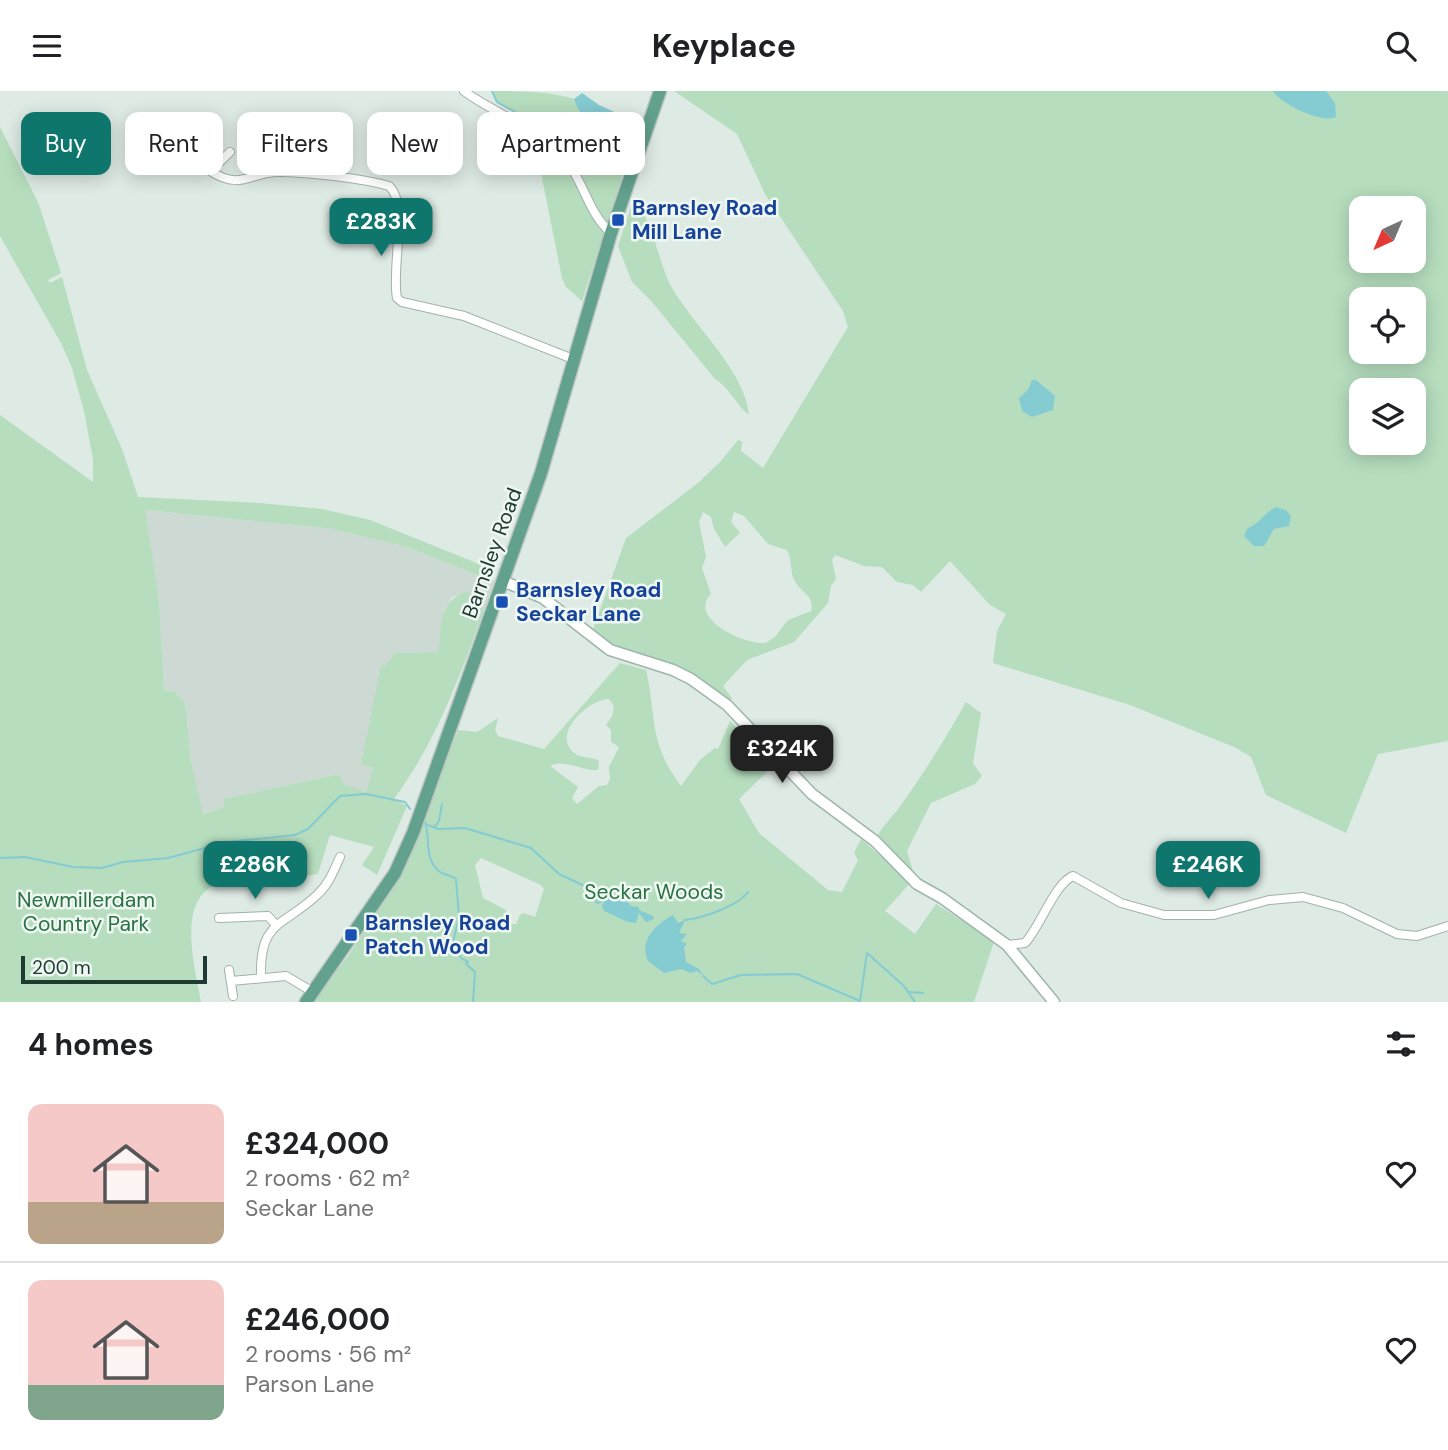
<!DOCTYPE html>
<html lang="en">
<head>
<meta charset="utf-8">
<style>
	:root { --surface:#fff; --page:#f6f6f6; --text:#202124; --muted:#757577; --line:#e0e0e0; --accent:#0f766e }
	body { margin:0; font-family:"DM Sans",sans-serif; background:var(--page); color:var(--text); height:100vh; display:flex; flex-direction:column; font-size:26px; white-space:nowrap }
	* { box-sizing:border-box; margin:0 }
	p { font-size:23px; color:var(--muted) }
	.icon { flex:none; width:38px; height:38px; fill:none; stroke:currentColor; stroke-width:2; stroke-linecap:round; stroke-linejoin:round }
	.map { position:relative; height:911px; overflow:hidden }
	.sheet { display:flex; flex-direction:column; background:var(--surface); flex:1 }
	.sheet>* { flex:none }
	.hud { position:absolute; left:21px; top:21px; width:700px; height:63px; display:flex; gap:14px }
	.needle { width:46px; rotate:224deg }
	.tools { position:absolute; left:1349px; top:105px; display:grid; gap:14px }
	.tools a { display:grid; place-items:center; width:77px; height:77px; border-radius:14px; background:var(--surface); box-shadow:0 4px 18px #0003; font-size:35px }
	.scale { position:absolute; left:21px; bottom:18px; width:186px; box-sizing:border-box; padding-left:7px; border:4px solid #1f3a31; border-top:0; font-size:19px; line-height:24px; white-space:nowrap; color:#1f3a31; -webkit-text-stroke:5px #eff7f2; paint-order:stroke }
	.price { position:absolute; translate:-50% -60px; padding:0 16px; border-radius:14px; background:var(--accent); color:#fff; font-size:23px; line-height:46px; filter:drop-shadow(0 2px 4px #0008) }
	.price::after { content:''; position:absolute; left:50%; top:42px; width:21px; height:16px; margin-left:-10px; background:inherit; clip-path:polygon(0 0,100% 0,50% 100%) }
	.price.active { background:#222; color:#fff }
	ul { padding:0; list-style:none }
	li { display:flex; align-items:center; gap:21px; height:175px; padding:0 28px }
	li+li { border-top:2px solid var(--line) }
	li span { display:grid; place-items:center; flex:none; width:196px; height:140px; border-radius:14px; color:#555 }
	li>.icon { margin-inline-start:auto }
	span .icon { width:84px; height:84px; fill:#fffc; stroke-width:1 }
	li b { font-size:30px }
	h2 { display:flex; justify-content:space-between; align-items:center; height:84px; padding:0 28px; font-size:30px }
	.tag { padding:0 24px; border-radius:14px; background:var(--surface); box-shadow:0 4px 18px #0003; font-size:24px; line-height:63px }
	.tag.active { background:var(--accent); color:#fff }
	header { display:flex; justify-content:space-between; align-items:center; height:91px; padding:0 28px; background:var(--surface); font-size:32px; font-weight:700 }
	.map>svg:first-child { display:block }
	.built { fill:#cddad3 }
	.green { fill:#b6ddbe; fill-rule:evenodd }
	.water { fill:#84cbd2 }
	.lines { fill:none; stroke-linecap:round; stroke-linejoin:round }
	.stream { stroke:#84cbd2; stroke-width:2 }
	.street-casing { stroke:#a1b2ab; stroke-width:10 }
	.secondary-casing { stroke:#9db6ac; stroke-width:13 }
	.primary-casing { stroke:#bcc4c1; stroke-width:15 }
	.street { stroke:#fff; stroke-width:8 }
	.secondary { stroke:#fff; stroke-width:10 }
	.primary { stroke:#61a18d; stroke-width:12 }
	.transit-dot { fill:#1a4fb4; stroke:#eff7f2; stroke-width:2.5 }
	.labels { text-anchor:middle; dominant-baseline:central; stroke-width:5; stroke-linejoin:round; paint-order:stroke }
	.transit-label { font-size:21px; font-weight:bold; fill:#164399; stroke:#eff7f2; text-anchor:start }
	.street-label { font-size:21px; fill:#1f3a31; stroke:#eff7f2 }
	.park-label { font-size:21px; fill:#287241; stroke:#eff7f2 }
</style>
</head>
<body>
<header><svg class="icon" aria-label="menu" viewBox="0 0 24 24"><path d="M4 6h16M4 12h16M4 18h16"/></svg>Keyplace<svg class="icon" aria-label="search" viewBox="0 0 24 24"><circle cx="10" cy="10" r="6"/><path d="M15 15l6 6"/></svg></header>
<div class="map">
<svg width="1448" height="911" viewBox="0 0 1448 911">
	<rect width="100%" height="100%" fill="#deeae4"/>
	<!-- built -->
	<path class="built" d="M144,419L333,438L407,456L494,491L484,520L468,501L452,506L444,518L438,561L395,562L362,674L373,676L366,701L344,693L340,685L335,684L224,708V716L202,723L191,670L185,612L175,601L164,599L159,510Z"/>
	<!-- green -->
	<path class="green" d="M492,0C519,0 548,0 574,8C580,29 602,47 623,50L626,47L625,35L621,25L639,34L582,210L566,196L562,187L533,42L536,33L497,11Z
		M674,0H1448V650L1378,663L1346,742L1266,704L1251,666L1234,656L1130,614L993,572L997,540L1006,523L990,514L950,470L921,501L913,494L897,491L882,476L864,475L835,464L832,469L836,488L831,495L828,512L794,551L747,569L723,595L732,607L727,614L691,588L631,567L591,544L626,447L698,392L721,370L738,349L742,351L741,360L763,377L848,236L843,220L765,103L737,43ZM1362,117H1414V170H1362ZM1362,208H1414V261H1362ZM1362,299H1414V352H1362ZM703,421L711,426L714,438L725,456L740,442L731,431L734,421L744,425L768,453L787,459C793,469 789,482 796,492C802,502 815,506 811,520L788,529L774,547L765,552C744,554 687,527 711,503L702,477L706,466L699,431Z
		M0,36L38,111L61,182L48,189L50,192L62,186L87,279L122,358L138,406L259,412L322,418L370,429L479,473L494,491L407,456L333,438L145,419L159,510L164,599L175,601L185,612L191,670L203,723L224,716V708L335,684L340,685L344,693L366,701L373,676L361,674L381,574H386L395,562L438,561C443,532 436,511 468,500L484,520C458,589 437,649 394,708L407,715L377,784L362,774L374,756L330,744L318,783C288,789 255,785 225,791C173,801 195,876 201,911H0V324L93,391V368L84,320L72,277L61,252L0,145Z
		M633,109C651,122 659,174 672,197C694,235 745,280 749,324C737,315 729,296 715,288L652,211L632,191L618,155Z
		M620,572L646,579C657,627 648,651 681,695L700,669L715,657L718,658L730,630L773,675L739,708L759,742L828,799L842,801L858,769L854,762L861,748L911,791L885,820L915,843L936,813L990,847L994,851L974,911H312L348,865L407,772L458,639L477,641L498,627L495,639L498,645L544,658ZM609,608L614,615L612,625L606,634L611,639V651L619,656L609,676L610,688L607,694L599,695L577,713L572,707L578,696L550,675C563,667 582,680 598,679L599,670C591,665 580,668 573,661C552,642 589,608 609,608ZM481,767L541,794L544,798L535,826L524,822L520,824L516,833H511L507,828L506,819L483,807L475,774Z
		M966,611L981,622L973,672L982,685L975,693L931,712L907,760L917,793L875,750C881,735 895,724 904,710C927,677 947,645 966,611Z"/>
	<!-- water -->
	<path class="water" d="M1273,0H1326L1335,12L1336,26C1322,33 1281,13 1273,0Z
		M582,2L599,14L619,23L625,35L626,49C604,52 580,28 574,8Z
		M1032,289H1036L1055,305L1053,319L1032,326L1022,320L1019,307L1028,299Z
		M1276,416L1286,419L1291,425L1289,435L1274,438L1264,455H1254L1244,445L1247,438C1263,430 1264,422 1276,416Z
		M611,805L629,812L631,815L639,816V819L653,825L654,828L646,831L639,822L636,832L628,831L604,820L602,815L607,806Z
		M673,824L678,832L685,829L679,842L687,843L681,850L687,853L684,856L686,871L699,878L703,885L697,880L690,882L682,878L664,882L648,870C639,849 655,834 673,824Z"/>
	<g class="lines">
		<!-- stream -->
		<path class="stream" d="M492,0L497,11L536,33L541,32
			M425,731C431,747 423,768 440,781C445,784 451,784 456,788L459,825L453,852L461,867L468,871L466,873L475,881L473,911
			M428,734L438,738L465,737L531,757L559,783L591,798L597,812L605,809
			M435,735L439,730L442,713
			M0,767L25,766L73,776L102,777L123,771L168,767L227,751L295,744L308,738L340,705L366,703L405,711L410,718
			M685,829C703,827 738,815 748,801
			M703,885L712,893L741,884L797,883L860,910L867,862L904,895L915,911
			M910,901L923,902"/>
		<!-- street casing -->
		<g class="street-casing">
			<path id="street" d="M464,0C493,22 542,39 563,65C583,88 588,122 611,142
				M230,61L210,80C243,101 251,79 282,81C312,82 361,87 389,95C409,112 391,178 397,207L402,211L464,225L573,268
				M219,827L268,825L276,834
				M1007,854L1025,852C1040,836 1055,792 1073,785L1121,812L1164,824H1214L1269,809L1303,806L1343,817L1397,843L1417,845L1448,835
				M229,879L233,905
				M261,887C259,828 284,836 318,803C329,793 334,779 340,766
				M231,890L286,885L313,901"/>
		</g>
		<!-- secondary casing -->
		<g class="secondary-casing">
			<path id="secondary" d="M503,490L543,507L610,559L673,579L691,588L727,614L812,703L875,750L917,793L942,807L1007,854L1054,911"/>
		</g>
		<!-- primary casing -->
		<g class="primary-casing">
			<path id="primary" d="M306,911L395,782L413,742L541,382L611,142L660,0"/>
		</g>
		<!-- street -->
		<use href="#street" class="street"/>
		<!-- secondary -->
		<use href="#secondary" class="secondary"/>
		<!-- primary -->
		<use href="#primary" class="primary"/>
	</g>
	<!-- markers -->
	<g class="transit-dot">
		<rect x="611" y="122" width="14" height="14" rx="3.5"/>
		<rect x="495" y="504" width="14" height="14" rx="3.5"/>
		<rect x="344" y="837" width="14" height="14" rx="3.5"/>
	</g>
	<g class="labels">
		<!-- transit labels -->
		<g class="transit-label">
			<text x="632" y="117">Barnsley Road<tspan x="632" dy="24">Mill Lane</tspan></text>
			<text x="516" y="499">Barnsley Road<tspan x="516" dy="24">Seckar Lane</tspan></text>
			<text x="365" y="832">Barnsley Road<tspan x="365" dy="24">Patch Wood</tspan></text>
		</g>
		<!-- street labels -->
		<g class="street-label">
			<text transform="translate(492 462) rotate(-70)">Barnsley Road</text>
		</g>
		<!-- park labels -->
		<g class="park-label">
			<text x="654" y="801">Seckar Woods</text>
			<text x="86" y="809">Newmillerdam<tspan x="86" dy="24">Country Park</tspan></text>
		</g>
	</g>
</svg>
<div class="tools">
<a><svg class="needle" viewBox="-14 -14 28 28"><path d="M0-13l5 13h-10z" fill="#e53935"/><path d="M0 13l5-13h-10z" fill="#757577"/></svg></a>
<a><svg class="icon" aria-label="locate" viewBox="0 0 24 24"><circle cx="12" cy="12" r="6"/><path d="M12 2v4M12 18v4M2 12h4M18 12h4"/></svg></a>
<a><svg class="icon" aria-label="layers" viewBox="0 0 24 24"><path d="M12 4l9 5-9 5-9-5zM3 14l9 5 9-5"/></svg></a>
</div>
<div class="scale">200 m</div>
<b class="price" style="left:381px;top:167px">£283K</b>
<b class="price active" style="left:782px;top:694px">£324K</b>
<b class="price" style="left:255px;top:810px">£286K</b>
<b class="price" style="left:1208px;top:810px">£246K</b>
<div class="hud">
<a class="tag active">Buy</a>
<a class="tag">Rent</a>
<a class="tag">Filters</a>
<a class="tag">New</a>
<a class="tag">Apartment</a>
</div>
</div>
<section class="sheet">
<h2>4 homes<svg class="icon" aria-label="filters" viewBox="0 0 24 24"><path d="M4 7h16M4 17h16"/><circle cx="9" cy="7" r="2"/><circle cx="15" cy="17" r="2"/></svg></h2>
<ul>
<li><span style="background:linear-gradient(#f6c9c9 70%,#b9a48a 0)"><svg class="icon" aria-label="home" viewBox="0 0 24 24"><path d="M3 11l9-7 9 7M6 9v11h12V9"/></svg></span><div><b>£324,000</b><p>2 rooms · 62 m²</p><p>Seckar Lane</p></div><svg class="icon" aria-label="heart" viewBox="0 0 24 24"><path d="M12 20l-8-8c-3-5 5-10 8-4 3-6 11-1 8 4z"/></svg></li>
<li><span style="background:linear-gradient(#f6c9c9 75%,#7fa58c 0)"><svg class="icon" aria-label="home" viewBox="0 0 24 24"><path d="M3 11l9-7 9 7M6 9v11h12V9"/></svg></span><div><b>£246,000</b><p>2 rooms · 56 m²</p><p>Parson Lane</p></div><svg class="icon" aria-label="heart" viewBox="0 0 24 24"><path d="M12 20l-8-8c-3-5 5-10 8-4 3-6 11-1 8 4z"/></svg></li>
</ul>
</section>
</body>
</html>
